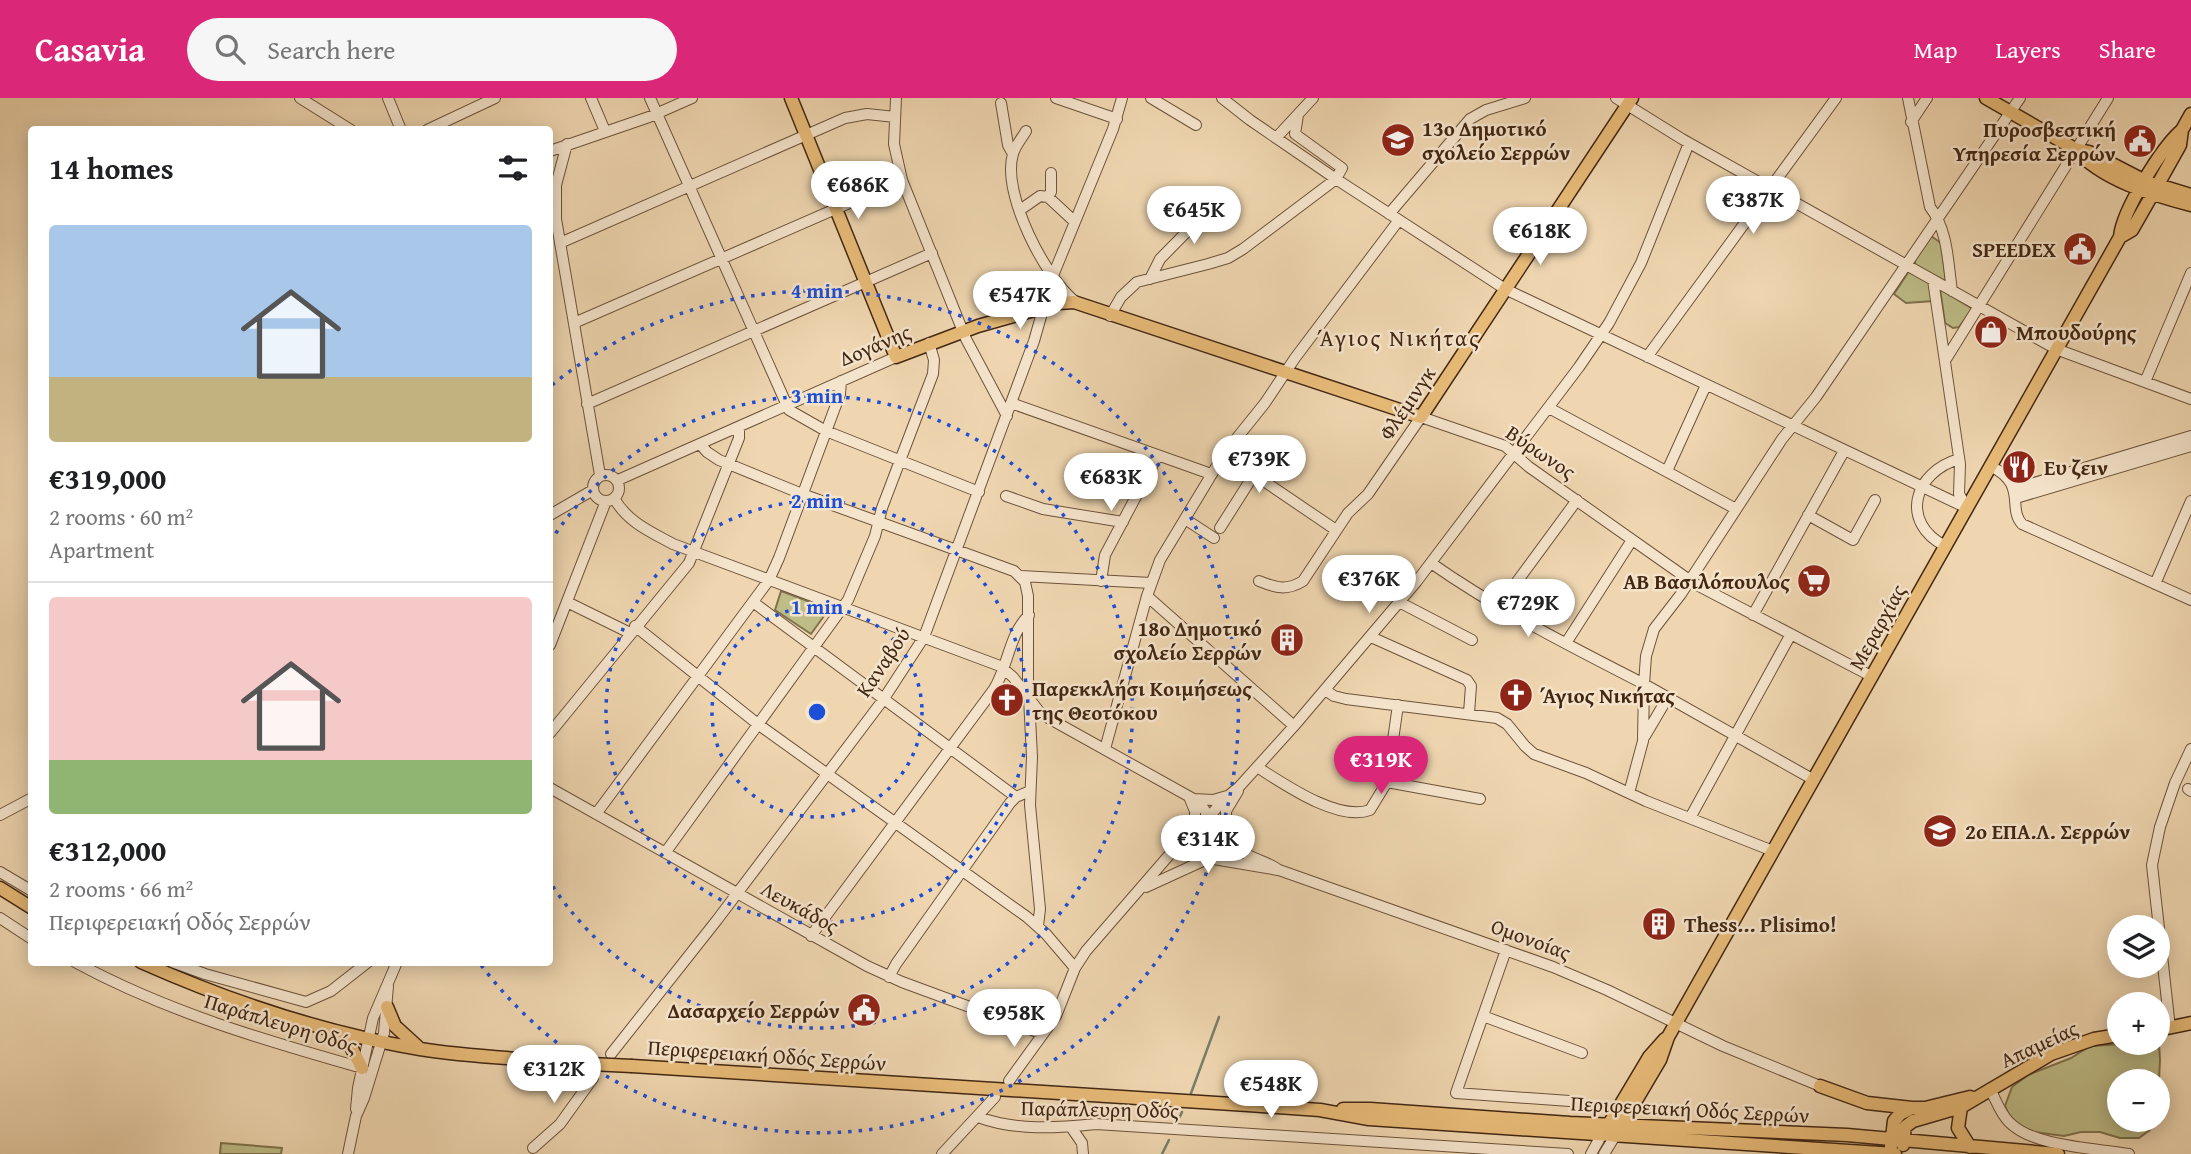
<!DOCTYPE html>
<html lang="en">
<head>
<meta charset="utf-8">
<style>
	:root { --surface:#fff; --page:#f6f6f6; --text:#202124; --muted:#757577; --line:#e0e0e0; --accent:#db2777 }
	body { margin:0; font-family:"Gentium Book Plus",serif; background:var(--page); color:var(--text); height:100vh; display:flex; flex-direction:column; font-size:26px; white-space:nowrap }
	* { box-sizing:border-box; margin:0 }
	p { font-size:23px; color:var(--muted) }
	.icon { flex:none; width:38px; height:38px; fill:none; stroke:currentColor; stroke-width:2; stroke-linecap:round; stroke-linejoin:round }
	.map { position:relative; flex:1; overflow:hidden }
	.side { position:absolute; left:28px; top:28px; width:525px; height:840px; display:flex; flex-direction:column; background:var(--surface); border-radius:7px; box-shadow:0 4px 18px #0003 }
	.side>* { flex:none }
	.tools { position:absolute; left:2107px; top:817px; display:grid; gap:14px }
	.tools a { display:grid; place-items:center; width:63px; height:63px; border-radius:50%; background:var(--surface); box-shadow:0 4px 18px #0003; font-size:35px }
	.price { position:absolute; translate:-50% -60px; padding:0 16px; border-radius:24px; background:#fff; color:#222; font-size:23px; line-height:46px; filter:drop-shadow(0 2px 4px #0008) }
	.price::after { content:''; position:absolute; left:50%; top:42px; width:21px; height:16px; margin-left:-10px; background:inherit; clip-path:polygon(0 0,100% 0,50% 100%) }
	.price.selected { background:var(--accent); color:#fff }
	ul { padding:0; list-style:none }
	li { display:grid; align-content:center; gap:14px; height:371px; padding:0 21px }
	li+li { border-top:2px solid var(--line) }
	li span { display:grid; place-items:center; height:217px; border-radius:7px; color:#555 }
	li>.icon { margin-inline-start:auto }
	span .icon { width:126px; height:126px; fill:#fffc; stroke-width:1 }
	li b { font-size:30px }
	h2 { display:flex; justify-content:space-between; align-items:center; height:84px; padding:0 21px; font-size:30px }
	header { display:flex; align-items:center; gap:42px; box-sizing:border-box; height:98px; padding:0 35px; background:var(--accent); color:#fff }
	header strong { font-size:33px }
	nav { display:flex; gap:38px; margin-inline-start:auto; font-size:24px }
	.search { width:490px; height:63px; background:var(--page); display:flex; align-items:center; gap:18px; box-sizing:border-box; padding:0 24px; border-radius:38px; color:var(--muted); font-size:26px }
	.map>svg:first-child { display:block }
	.green { fill:#bebc87; stroke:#80724d; stroke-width:2 }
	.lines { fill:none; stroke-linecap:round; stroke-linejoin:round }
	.stream { stroke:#777f6b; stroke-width:2.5 }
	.minor-casing { stroke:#6d533a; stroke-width:12 }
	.major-casing { stroke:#422713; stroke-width:15 }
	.minor { stroke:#f5e4cc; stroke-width:10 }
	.major { stroke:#e8bb78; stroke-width:12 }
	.major-bridge-casing { stroke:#422713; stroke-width:15; stroke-linecap:butt }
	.major-bridge { stroke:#e8bb78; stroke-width:12 }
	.ring { fill:none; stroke:#1d4ed8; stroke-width:3.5; stroke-dasharray:3.5 7 }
	.labels { text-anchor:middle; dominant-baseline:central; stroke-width:5; stroke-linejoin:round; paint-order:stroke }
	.poi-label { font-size:21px; font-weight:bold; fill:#422713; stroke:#f5e4cc; text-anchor:start }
	.street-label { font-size:21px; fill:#422713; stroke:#f5e4cc }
	.neighbourhood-label { font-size:23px; letter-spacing:2px; fill:#422713; stroke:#f5e4cc }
	.centre { fill:#1d4ed8; stroke:#f5e4cc; stroke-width:3.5 }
	.ring-label { font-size:21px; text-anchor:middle; font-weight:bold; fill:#1d4ed8; stroke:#f5e4cc; stroke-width:5; stroke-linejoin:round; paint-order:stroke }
</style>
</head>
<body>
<header>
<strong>Casavia</strong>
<div class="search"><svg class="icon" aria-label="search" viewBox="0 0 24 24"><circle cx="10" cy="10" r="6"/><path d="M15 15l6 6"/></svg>Search here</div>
<nav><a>Map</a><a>Layers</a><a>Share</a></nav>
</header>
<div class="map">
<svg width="2191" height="1056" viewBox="0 0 2191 1056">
	<rect width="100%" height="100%" fill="#efd6b0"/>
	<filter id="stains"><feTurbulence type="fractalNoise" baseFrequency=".00286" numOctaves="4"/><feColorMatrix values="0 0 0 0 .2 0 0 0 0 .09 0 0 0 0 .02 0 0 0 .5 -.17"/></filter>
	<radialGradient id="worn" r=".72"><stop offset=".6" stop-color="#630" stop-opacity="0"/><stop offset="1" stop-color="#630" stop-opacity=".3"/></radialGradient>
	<!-- green -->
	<path class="green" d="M1931,138L1941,145L1946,183L1944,184L1916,168L1914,161Z
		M1909,173L1930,185L1933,203L1906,205L1894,196Z
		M1940,191L1971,210V213L1959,229L1953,230L1945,225Z
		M781,493L829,511L811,536L775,512Z
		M1194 742a14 14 0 1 1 28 0a14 14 0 1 1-28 0Z
		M2140,945L2159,946L2160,962L2158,1002V984H2119V1022H2152L2150,1032L2139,1040H2120L2100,1034H2081L2064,1038L2027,1033L2011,1022L2005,1008L2012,989L2028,977L2071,960L2090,948Z
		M221,1045L282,1050L281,1056H220Z"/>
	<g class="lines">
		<!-- stream -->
		<path class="stream" d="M1190,998L1219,919
			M1176,1027L1182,1014
			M1162,1056L1169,1042"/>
		<!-- minor casing -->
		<g class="minor-casing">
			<path id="minor" d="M300,0L351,32
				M388,0L401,32
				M591,0L605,33
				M650,0L789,312L826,333L979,394
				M896,0L894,46L902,82L966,241L1007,318
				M1056,0L1117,21
				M1151,0L1196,27
				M1222,0L1250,22L1336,81L1505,191L1967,410
				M1616,0L1682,41L2056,251L2191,301
				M1908,0L1930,109C1948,132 1948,165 1952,193
				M1001,5L1008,47L1013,56
				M1911,24L1927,0
				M427,32L495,0
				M1026,33C1022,40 1015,48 1013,56C1001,95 1046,182 1077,205
				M1276,40L1313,0
				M567,46L556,87V121L600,377
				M550,53L649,19L692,0
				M1048,99L1051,94V75
				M1020,112L1040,98L1048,99L1075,124
				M1389,116L1470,21L1486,12L1525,0
				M560,145L845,20L867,16L895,19
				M1150,181L1160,161L1216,104
				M1933,182L1960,366L1959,396L1966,408
				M1110,218L1121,199L1137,184L1208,166L1228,160L1243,151L1336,81L1342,70L1295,36L1298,17
				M574,225L902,82
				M1647,259L1836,0
				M1946,261L2108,0
				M2145,284L2191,175
				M1011,305L1211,376
				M587,306L932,155
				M1549,310L1736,411
				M700,346L707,354L719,362L802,396L1014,473L1025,484L1028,498V580L1032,659L1030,707L1040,811L1038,828
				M1224,356L1336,432
				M1990,368C2028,386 2007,410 2022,426L2191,502
				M1667,373L1706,287
				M593 390a13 13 0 1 1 26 0a13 13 0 1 1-26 0Z
				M618,382L896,259
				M2014,391L2191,338
				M1006,398L1043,411L1123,424
				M614,400C627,424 651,434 673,446L1000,568L1013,579L1041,616L1199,704L1206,714V722
				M2016,400L2191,348
				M550,417L593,392
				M1808,417L1853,442L1875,402
				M1185,421L1214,440
				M1220,430L1272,348
				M1945,448C1899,424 1914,374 1959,361
				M1431,465C1498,512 1572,549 1644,586L1646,558L1654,531L1681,496L1782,341L1816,299L2020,0
				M1021,478L1151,485
				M1101,483L1105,457L1158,357
				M1259,483C1276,490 1287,493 1303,483L1348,415L1368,396L1421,319L1505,348L1529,369L1695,486L1871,578
				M1516,485L1577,402
				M2155,486L2191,403
				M1147,498L1294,628
				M567,504L630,535
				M753,504L1016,699
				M1399,504L1472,542
				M1753,517L1844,353
				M635,528L759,627L1027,819L1046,836L1075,870
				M1371,539L1467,582L1471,588L1469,615
				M1566,545L1632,442
				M550,547L606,403
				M1325,592L1334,598L1346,601L1497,620L1507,626L1525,648L1534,656L1586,675L1646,703L1773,753
				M1398,607L1387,684L1480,701
				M550,635L689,465L739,340V329
				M1645,638L1668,599
				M1105,651L1147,498L1160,462L1224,356L1265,305L1295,260L1399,122
				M1257,669C1284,686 1338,724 1370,712L1387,684
				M550,690L867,868L902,884L1043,936
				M2188,691L2191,693
				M1629,695L1643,643L1644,586L1814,682
				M1190,701L1195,713V726
				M1194,701L1213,702L1227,698
				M596,716L769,482L779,460L840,296L841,283
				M0,717L32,700
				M1690,720L1791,536
				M1208,721L1222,703L1239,689L1294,628L1417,483L1579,269L1609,225L1641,165L1689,45
				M1188 741a20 20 0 1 1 40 0a20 20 0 1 1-40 0Z
				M1226,731V713L1238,693
				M1229,739C1236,759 1263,760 1279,772L1553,869L1607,892L1723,948L1820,988
				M665,755L848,502L875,438L882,410L933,276L934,262L929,245
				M1214,761L1278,772
				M0,774L32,793
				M1146,789L1205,762
				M0,820L32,841
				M811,838L994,591C1008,569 1009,536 1029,517
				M1506,852L1456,995L1570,1003
				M75,864C165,913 263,942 362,970
				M172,864L205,876L306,904L331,893L368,864
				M889,879L896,866L1010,705L1016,699L1030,693
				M1483,918L1582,955
				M2170,930L2152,767L2160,729L2175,685L2191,651
				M611,956L717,822L883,602L924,539L1034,243L1052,180L1113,31L1122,0
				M1009,983L1056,918L1075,870L1086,853L1190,733
				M1990,991C1996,1002 2000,1015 2009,1024C2033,1049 2095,1050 2129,1056
				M356,1011L358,990L373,920L397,864
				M978,1019C1016,1033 1057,1030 1096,1026L1568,1056
				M1071,1029L1082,1045L1083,1056
				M533,1050L560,1026L593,980
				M348,1056L356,1018L364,1000L384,935L388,888
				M942,1056L995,999
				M1591,1056L1602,1036
				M1604,1056L1615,1038"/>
		</g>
		<!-- major casing -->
		<g class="major-casing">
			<path id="major" d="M791,0L896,259L978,228L1059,205L1074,204L1421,319L1632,0
				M1986,0L2075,51L2089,54L2145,83L2191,97
				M2075,51C2102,82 2153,97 2191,107
				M2120,139L2132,132L2152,97L2180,47L2182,32L2191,16
				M0,790L32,810
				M141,864C231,904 323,935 420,951C476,960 533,961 590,966
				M387,909L395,928L418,949
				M2158,932L2191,925
				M335,933L350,947L362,970
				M632,968L1248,1007L1320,1012L1369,1021L1895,1056
				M1820,988L1867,1005L1912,1010
				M1961,1009L1958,1030L1970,1049
				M1343,1011H1370L1570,1025L1847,1037L2058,1056
				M1606,1031L1649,959L1665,941
				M1615,1038L1660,962L1668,939L2120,139C2122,113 2162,49 2182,32
				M1903,1047L1905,1029L1913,1023L1961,1009L2051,956L2094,941L2119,937
				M1891,1048L1894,1023L1900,1016L1912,1010H1925L1970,999"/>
		</g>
		<!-- minor -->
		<use href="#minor" class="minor"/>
		<!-- major -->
		<use href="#major" class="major"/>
		<!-- major-bridge casing -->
		<g class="major-bridge-casing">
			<path id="major-bridge" d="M590,966L632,968"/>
		</g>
		<!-- major-bridge -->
		<use href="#major-bridge" class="major-bridge"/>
	</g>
	<!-- distance rings -->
	<g class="ring">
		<circle cx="817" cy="614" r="105"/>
		<circle cx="817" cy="614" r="211"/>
		<path d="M550 444A316 316 0 1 1 550 784"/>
		<path d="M552 287A421 421 0 1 1 481 867"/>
	</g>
	<!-- icons -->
	<defs>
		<g id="school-disc" transform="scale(1.75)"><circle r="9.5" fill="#8f2418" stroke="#f5e4cc"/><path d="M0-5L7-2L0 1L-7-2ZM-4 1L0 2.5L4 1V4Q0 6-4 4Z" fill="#fff"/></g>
		<g id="civic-disc" transform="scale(1.75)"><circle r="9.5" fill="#8f2418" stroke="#f5e4cc"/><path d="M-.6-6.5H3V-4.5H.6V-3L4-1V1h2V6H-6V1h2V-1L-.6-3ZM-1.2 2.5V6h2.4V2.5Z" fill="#fff"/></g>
		<g id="shop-disc" transform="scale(1.75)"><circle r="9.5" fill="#8f2418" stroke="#f5e4cc"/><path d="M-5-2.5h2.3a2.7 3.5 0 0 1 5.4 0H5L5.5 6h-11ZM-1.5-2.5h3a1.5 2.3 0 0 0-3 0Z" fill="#fff"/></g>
		<g id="restaurant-disc" transform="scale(1.75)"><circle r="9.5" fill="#8f2418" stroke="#f5e4cc"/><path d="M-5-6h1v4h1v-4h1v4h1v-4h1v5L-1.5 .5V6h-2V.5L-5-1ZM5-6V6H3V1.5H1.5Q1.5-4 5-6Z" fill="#fff"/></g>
		<g id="supermarket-disc" transform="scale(1.75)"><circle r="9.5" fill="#8f2418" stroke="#f5e4cc"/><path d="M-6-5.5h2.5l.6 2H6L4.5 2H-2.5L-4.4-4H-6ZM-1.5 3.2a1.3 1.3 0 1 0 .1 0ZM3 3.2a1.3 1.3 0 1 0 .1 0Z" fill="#fff"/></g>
		<g id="building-disc" transform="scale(1.75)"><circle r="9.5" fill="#8f2418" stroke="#f5e4cc"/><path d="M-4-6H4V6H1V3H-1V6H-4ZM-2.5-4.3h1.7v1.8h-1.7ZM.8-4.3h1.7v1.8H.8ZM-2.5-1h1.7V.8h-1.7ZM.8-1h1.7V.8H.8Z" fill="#fff"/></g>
		<g id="church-disc" transform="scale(1.75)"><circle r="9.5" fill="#8f2418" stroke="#f5e4cc"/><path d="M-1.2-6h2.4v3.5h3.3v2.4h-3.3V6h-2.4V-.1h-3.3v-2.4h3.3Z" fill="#fff"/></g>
	</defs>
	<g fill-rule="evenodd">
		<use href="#school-disc" x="1398" y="42"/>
		<use href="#civic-disc" x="2140" y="43"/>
		<use href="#civic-disc" x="2080" y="151"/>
		<use href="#shop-disc" x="1991" y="234"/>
		<use href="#restaurant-disc" x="2019" y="369"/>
		<use href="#supermarket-disc" x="1814" y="483"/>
		<use href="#building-disc" x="1287" y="542"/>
		<use href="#church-disc" x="1516" y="597"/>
		<use href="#church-disc" x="1007" y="602"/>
		<use href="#school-disc" x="1940" y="733"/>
		<use href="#building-disc" x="1659" y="826"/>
		<use href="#civic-disc" x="864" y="912"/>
	</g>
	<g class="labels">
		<!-- poi labels -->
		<g class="poi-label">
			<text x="1422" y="30">13ο Δημοτικό<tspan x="1422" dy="24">σχολείο Σερρών</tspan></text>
			<text x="2116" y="31" text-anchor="end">Πυροσβεστική<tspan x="2116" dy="24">Υπηρεσία Σερρών</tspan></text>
			<text x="2056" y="151" text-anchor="end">SPEEDEX</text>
			<text x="2016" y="234">Μπουδούρης</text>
			<text x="2044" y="369">Ευ ζειν</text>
			<text x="1790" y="483" text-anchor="end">ΑΒ Βασιλόπουλος</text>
			<text x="1262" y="530" text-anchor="end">18ο Δημοτικό<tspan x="1262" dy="24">σχολείο Σερρών</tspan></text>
			<text x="1032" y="590">Παρεκκλήσι Κοιμήσεως<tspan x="1032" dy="24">της Θεοτόκου</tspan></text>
			<text x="1540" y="597">Άγιος Νικήτας</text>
			<text x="1965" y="733">2ο ΕΠΑ.Λ. Σερρών</text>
			<text x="1684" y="826">Thess… Plisimo!</text>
			<text x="840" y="912" text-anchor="end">Δασαρχείο Σερρών</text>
		</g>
		<!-- street labels -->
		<g class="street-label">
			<text transform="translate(875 247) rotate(-23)">Δογάνης</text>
			<text transform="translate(1407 305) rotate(-56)">Φλέμινγκ</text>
			<text transform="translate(1541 354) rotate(34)">Βύρωνος</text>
			<text transform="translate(1877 529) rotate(-61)">Μεραρχίας</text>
			<text transform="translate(883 564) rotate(-56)">Καναβού</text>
			<text transform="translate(800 809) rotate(29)">Λευκάδος</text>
			<text transform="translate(1531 841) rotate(20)">Ομονοίας</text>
			<text transform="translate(281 925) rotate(17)">Παράπλευρη Οδός</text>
			<text transform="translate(2039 946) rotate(-25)">Απαμείας</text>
			<text transform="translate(767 957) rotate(4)">Περιφερειακή Οδός Σερρών</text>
			<text transform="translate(1100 1011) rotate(1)">Παράπλευρη Οδός</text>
			<text transform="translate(1690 1011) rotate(3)">Περιφερειακή Οδός Σερρών</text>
		</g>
		<!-- neighbourhood labels -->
		<g class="neighbourhood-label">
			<text x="1399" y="239">Άγιος Νικήτας</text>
		</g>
	</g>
	<circle cx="817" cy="614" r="10" class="centre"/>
	<g class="ring-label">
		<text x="817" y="200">4 min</text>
		<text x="817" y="305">3 min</text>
		<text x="817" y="410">2 min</text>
		<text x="817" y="516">1 min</text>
	</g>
	<rect width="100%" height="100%" filter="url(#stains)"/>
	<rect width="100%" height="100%" fill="url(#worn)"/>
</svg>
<div class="tools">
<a><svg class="icon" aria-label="layers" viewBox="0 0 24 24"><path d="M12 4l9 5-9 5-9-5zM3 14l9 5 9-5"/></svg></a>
<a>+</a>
<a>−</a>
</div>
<b class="price" style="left:858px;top:123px">€686K</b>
<b class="price" style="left:1753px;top:138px">€387K</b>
<b class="price" style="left:1194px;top:148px">€645K</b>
<b class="price" style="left:1540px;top:169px">€618K</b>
<b class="price" style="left:1020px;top:233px">€547K</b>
<b class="price" style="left:1259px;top:397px">€739K</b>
<b class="price" style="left:1111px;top:415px">€683K</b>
<b class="price" style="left:1369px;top:517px">€376K</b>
<b class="price" style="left:1528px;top:541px">€729K</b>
<b class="price selected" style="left:1381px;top:698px">€319K</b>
<b class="price" style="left:1208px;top:777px">€314K</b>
<b class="price" style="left:1014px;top:951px">€958K</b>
<b class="price" style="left:554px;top:1007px">€312K</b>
<b class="price" style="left:1271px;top:1022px">€548K</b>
<section class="side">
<h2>14 homes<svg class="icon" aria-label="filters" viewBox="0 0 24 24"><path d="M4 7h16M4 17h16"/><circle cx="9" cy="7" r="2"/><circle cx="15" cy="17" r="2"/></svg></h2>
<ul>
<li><span style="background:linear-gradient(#a9c7e8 70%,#c2b280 0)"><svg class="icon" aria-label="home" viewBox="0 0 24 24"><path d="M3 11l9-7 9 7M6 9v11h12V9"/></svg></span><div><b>€319,000</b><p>2 rooms · 60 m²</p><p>Apartment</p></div></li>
<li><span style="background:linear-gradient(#f6c9c9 75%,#8fb573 0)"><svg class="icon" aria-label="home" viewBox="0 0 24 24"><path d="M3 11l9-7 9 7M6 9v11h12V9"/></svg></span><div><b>€312,000</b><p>2 rooms · 66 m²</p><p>Περιφερειακή Οδός Σερρών</p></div></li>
</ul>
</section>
</div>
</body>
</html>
